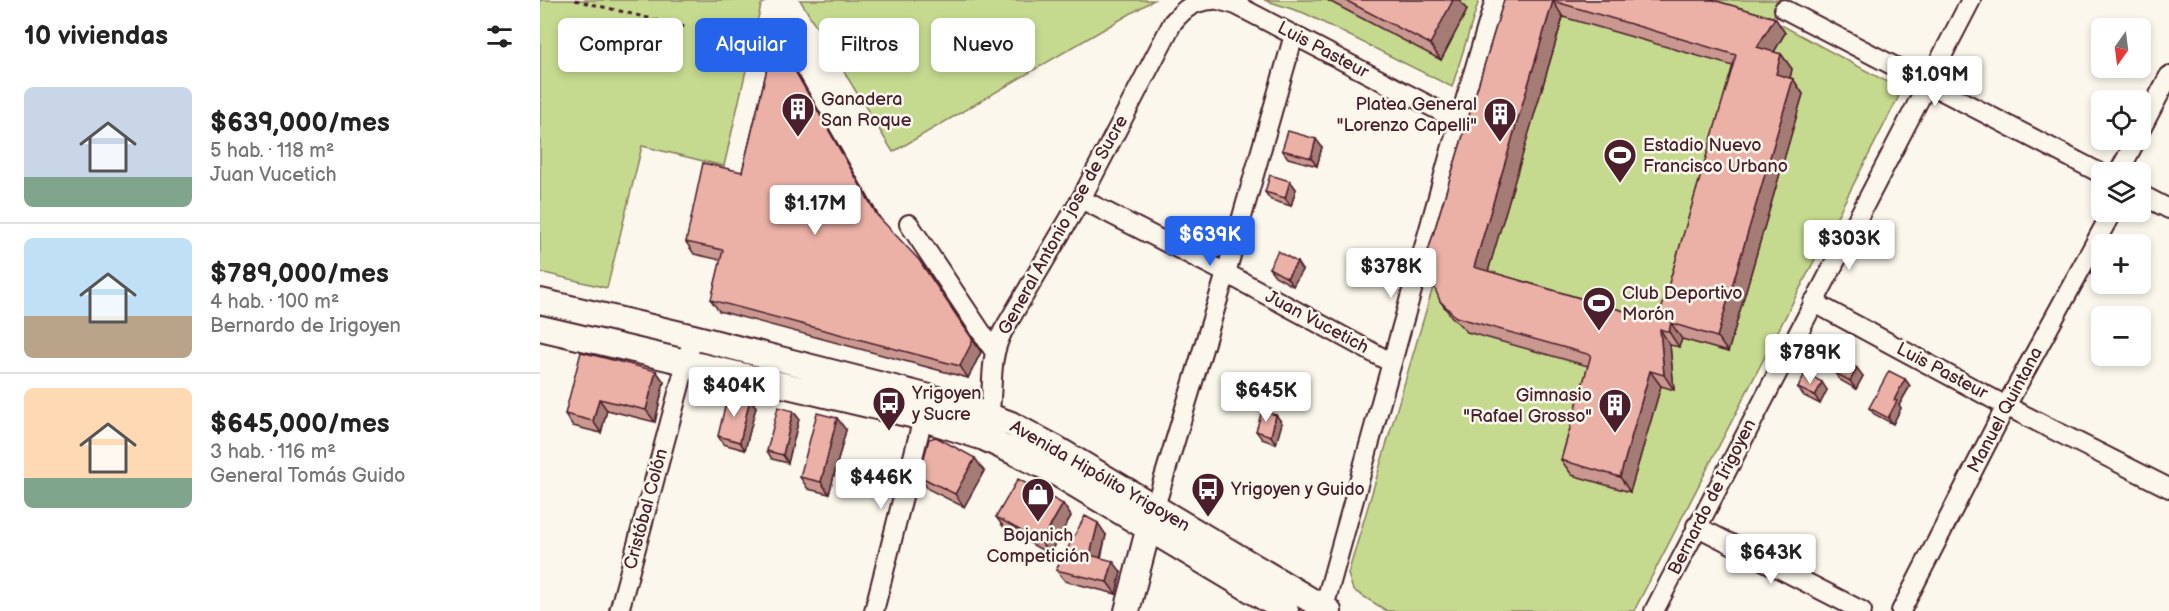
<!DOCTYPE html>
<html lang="es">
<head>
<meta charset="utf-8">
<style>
	:root { --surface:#fff; --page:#f6f6f6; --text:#222; --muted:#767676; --line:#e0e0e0; --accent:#2563eb }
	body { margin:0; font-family:"Balsamiq Sans",sans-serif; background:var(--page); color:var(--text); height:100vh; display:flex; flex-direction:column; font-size:22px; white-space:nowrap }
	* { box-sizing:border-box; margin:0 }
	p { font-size:20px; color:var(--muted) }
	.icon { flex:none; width:33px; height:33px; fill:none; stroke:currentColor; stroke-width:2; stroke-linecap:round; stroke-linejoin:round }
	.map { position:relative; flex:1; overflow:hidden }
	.drawer { display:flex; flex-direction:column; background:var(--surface); width:540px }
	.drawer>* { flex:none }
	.guide { position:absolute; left:18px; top:18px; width:570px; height:54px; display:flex; gap:12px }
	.needle { width:39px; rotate:194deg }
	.tools { position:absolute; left:1551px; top:18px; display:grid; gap:12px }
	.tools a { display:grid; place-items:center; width:60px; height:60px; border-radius:9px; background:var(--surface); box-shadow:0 3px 9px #0003; font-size:30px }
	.price { position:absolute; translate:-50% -51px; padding:0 14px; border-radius:6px; background:#fff; color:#222; font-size:20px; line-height:39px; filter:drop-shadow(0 2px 3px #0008) }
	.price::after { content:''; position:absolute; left:50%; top:36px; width:18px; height:14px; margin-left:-9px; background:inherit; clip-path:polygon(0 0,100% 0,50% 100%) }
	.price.current { background:var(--accent); color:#fff }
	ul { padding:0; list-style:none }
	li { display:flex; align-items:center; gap:18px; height:150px; padding:0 24px }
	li+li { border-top:2px solid var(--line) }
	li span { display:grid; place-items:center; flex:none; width:168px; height:120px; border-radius:9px; color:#555 }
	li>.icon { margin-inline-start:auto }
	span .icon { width:72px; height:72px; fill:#fffc; stroke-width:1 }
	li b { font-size:26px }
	h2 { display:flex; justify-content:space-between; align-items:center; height:72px; padding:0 24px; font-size:26px }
	.chip { padding:0 21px; border-radius:9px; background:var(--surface); box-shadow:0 3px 9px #0003; font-size:21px; line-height:54px }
	.chip.current { background:var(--accent); color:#fff }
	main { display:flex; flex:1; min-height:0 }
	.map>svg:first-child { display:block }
	.green { fill:#c5da8f; stroke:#887c5d; stroke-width:1.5 }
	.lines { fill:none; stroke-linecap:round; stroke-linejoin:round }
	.minor-casing { stroke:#4a1f2b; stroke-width:22 }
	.major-casing { stroke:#4a1f2b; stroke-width:28 }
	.path { stroke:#4a1f2b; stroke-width:3; stroke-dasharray:4.5 4.5; stroke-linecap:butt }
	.minor { stroke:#fbf7ec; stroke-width:18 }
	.major { stroke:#fbf7ec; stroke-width:24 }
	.wall { fill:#ca9890; stroke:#4a1f2b; stroke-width:1.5; fill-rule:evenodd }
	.shaded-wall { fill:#a47c75; stroke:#4a1f2b; stroke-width:1.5 }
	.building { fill:#ebb1a7; stroke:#4a1f2b; stroke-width:1.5; fill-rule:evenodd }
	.labels { text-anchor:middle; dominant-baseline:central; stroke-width:5; stroke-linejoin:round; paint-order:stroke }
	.street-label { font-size:18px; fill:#4a1f2b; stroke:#fbf7ec }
	.poi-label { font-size:18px; fill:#4a1f2b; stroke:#fbf7ec; text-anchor:start }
</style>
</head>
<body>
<main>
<section class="drawer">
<h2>10 viviendas<svg class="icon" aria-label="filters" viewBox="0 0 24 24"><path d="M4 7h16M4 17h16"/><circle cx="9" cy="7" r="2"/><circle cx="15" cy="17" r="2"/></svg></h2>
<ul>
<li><span style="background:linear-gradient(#c9d6e8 75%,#7fa58c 0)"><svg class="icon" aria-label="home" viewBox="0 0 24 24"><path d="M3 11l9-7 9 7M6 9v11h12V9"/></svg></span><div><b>$639,000/mes</b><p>5 hab. · 118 m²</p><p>Juan Vucetich</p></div></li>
<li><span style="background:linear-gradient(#bfe0f5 65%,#b9a48a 0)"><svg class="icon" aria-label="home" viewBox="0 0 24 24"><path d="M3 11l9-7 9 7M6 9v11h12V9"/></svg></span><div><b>$789,000/mes</b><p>4 hab. · 100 m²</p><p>Bernardo de Irigoyen</p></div></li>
<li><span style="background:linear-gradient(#ffd9b3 75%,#7fa58c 0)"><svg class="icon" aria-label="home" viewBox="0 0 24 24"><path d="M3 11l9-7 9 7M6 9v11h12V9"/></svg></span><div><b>$645,000/mes</b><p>3 hab. · 116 m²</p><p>General Tomás Guido</p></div></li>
</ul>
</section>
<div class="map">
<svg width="1629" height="611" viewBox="0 0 1629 611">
	<rect width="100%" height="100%" fill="#fbf7ec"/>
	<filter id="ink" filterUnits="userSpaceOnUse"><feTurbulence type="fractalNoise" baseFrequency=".0167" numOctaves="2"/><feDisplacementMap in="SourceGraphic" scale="12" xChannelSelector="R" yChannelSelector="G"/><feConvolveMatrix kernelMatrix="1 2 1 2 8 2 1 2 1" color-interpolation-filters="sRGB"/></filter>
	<g filter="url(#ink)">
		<!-- green -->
		<path class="green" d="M0,0H228L221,5L184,166L102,146L67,288L0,272Z
			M260,0H614L353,152Z
			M724,0H939L912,87L764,13Z
			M978,0H1240L1232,20L1362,90L1094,611H847L813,590L808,574Z"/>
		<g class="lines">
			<!-- minor casing -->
			<g class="minor-casing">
				<path id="minor" d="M678,0L696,5L919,121
					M1244,9L1562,174
					M1600,131L1629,76
					M1579,172L1596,140
					M1600,194L1629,209
					M541,199L686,273L852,363
					M369,224L454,351
					M1273,302L1466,406L1629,488
					M447,427C456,392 446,364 463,331L541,199L633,22C645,8 654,1 673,0
					M615,507L686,273L754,35
					M1156,526L1322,611
					M79,611L153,337
					M334,611L383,418
					M783,611L919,121L955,0
					M1114,611L1431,0
					M1361,611L1466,406L1572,212"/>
			</g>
			<!-- major casing -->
			<g class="major-casing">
				<path id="major" d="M0,301L153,337L417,404L471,424L514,447L789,611
					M0,328L371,415L444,438L509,469L746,611
					M587,611L612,515"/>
			</g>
			<!-- path -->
			<path class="path" d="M35,0L145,27"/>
			<!-- minor -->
			<use href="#minor" class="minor"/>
			<!-- major -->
			<use href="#major" class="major"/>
		</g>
		<!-- wall -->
		<path class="wall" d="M787,0H919L927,10L901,60Z
			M964,0H1173L1235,18L1245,33L1234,52L1241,54L1252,69L1250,78L1253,79L1263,94L1188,352L1142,339L1139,347L1130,345L1134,390L1121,386L1090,492L1032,475L1021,460L1048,366L927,332L911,316L900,301L892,267L886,258ZM1023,17L1193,66L1118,321L948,271Z
			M235,36L243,48L341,220L441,352L428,378L179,311L171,300L181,260L154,254L146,242L202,172Z
			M782,147L777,166L748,158L742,150Z
			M750,181L756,189L751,206L731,200L725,192Z
			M729,268L762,270L753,286L735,276Z
			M116,371L124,382L115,422L67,410L61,433L33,426L25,414Z
			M1294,372L1323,376L1316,389L1300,380Z
			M1365,379L1370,386L1359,405L1361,408L1353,424L1334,414L1329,408Z
			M1258,388L1287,390L1280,404L1264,396Z
			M210,399L216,407L205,450L183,444L178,436Z
			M253,411L259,419L248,463L232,459L227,451Z
			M736,415L742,423L736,444L722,439L716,431Z
			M306,430L289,494L268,489L260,477Z
			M444,471L424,507L388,489L379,476Z
			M523,504L531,516L509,554L465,529L456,517Z
			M566,535L561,558L581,572L576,594L525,581L516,570Z"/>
		<!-- shaded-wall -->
		<path class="shaded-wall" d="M913,0H919L927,10L901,60L890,44Z
			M1013,1L1023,17L945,282L934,267Z
			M1235,18L1245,33L1228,62L1217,47Z
			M235,36L243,48L345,227L337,215Z
			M1241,54L1252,69L1247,90L1236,74Z
			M1253,79L1263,94L1188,352L1177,337Z
			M776,139L782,147L777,166L771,158Z
			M750,181L756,189L751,206L745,198Z
			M379,260L441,352L428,378L420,366Z
			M757,262L762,270L753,286L747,278Z
			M1131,323L1142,339L1139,347L1129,332Z
			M1120,329L1130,345L1134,390L1124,375Z
			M1317,368L1323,376L1316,389L1310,381Z
			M116,371L124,382L115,422L106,410Z
			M1110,371L1121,386L1090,492L1080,477Z
			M1365,379L1370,386L1359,405L1361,408L1353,424L1348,418L1354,400Z
			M1282,382L1287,390L1280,404L1275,396Z
			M59,399L67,410L61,433L53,421Z
			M210,399L216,407L205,450L200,442Z
			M253,411L259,419L248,463L243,455Z
			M736,415L742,423L736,444L731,436Z
			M297,418L306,430L289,494L281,482Z
			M435,458L444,471L424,507L415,494Z
			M523,504L531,516L509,554L501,542Z
			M558,523L566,535L558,567L550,555Z
			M573,561L581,572L576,594L567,582Z"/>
		<!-- building -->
		<path class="building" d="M805,0H913L890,44Z
			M964,0H1173L1235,18L1217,47L1241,54L1236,74L1253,79L1177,337L1131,323L1129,332L1120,329L1124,375L1110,371L1080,477L1021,460L1051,355L916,317L900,301L890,276L894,260L886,258ZM1013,1L1196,55L1118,321L934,267Z
			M235,36L337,215L379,260L433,340L420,366L171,300L183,250L146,242L163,163L202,172Z
			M748,131L776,139L771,158L742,150Z
			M730,175L750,181L745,198L725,192Z
			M738,251L757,262L747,278L729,268Z
			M41,352L116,371L106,410L59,399L53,421L25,414Z
			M1301,359L1317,368L1310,381L1294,372Z
			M1349,371L1365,379L1354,400L1357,401L1348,418L1329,408Z
			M1265,373L1282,382L1275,396L1258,388Z
			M188,394L210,399L200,442L178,436Z
			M238,407L253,411L243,455L227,451Z
			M722,411L736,415L731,436L716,431Z
			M277,413L297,418L281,482L260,477Z
			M396,437L435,458L415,494L379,476L389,439Z
			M478,479L523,504L501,542L456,517Z
			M545,516L558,523L550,555L573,561L567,582L516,570Z"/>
	</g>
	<!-- icons -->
	<defs>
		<g id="building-pin" transform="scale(1.725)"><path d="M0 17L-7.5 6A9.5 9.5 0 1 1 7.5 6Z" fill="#4a1f2b" stroke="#fbf7ec"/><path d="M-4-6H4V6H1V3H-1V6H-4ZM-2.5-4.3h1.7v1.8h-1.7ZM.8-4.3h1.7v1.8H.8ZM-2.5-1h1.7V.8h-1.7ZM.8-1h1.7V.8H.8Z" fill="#fff"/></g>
		<g id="stadium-pin" transform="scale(1.725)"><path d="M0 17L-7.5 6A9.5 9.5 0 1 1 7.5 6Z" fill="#4a1f2b" stroke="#fbf7ec"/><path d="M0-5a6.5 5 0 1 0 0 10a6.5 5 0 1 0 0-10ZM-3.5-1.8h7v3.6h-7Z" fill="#fff"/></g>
		<g id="bus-pin" transform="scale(1.725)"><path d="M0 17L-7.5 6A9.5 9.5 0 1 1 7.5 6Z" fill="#4a1f2b" stroke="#fbf7ec"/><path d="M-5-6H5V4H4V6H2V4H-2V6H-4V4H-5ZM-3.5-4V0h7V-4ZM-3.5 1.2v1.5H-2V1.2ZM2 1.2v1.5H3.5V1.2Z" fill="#fff"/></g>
		<g id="shop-pin" transform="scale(1.725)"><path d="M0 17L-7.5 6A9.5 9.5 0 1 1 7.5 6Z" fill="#4a1f2b" stroke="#fbf7ec"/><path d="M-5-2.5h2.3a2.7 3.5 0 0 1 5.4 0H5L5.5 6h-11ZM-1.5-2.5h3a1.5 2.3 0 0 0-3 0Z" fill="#fff"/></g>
	</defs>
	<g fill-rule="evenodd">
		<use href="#building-pin" x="258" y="109"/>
		<use href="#building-pin" x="960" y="114"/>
		<use href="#stadium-pin" x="1080" y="155"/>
		<use href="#stadium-pin" x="1059" y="303"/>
		<use href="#bus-pin" x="349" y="403"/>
		<use href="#building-pin" x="1075" y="405"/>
		<use href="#bus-pin" x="668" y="489"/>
		<use href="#shop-pin" x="498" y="494"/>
	</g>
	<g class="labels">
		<!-- street labels -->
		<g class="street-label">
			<text transform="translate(783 50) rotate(28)">Luis Pasteur</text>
			<text transform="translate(523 225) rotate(-61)">General Antonio jose de Sucre</text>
			<text transform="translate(777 322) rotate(28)">Juan Vucetich</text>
			<text transform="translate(1402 371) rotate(28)">Luis Pasteur</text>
			<text transform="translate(1465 410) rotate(-62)">Manuel Quintana</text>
			<text transform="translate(560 476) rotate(30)">Avenida Hipólito Yrigoyen</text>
			<text transform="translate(1172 497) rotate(-63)">Bernardo de Irigoyen</text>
			<text transform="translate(106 509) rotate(-75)">Cristóbal Colón</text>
		</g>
		<!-- poi labels -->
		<g class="poi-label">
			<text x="281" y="99">Ganadera<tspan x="281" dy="21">San Roque</tspan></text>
			<text x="937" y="104" text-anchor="end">Platea General<tspan x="937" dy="21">"Lorenzo Capelli"</tspan></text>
			<text x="1103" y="145">Estadio Nuevo<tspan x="1103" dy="21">Francisco Urbano</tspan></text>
			<text x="1082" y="293">Club Deportivo<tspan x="1082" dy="21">Morón</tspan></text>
			<text x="372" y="393">Yrigoyen<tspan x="372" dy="21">y Sucre</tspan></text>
			<text x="1052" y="395" text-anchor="end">Gimnasio<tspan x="1052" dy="21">"Rafael Grosso"</tspan></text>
			<text x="691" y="489">Yrigoyen y Guido</text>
			<text x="498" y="535" text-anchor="middle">Bojanich<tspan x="498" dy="21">Competición</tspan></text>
		</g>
	</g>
</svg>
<div class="tools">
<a><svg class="needle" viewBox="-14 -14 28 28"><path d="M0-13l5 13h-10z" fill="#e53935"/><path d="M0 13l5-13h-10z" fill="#767676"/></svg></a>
<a><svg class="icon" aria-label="locate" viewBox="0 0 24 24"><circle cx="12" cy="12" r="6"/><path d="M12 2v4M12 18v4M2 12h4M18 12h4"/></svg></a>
<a><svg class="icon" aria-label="layers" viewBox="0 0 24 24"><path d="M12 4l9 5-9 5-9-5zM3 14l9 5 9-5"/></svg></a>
<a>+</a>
<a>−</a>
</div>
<b class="price" style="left:1395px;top:107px">$1.09M</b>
<b class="price" style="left:275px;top:236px">$1.17M</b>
<b class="price current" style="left:670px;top:267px">$639K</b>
<b class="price" style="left:1309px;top:271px">$303K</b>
<b class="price" style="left:851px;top:299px">$378K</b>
<b class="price" style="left:1270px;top:385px">$789K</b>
<b class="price" style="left:194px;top:418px">$404K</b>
<b class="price" style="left:726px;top:423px">$645K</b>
<b class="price" style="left:341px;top:510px">$446K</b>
<b class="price" style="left:1231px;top:585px">$643K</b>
<div class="guide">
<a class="chip">Comprar</a>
<a class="chip current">Alquilar</a>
<a class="chip">Filtros</a>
<a class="chip">Nuevo</a>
</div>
</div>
</main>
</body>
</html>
